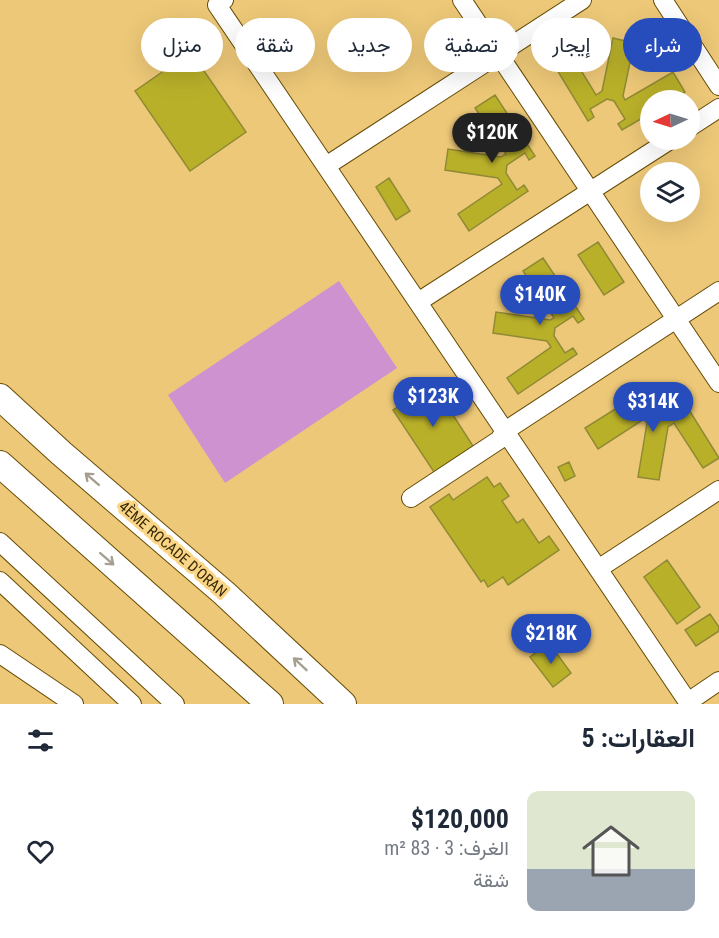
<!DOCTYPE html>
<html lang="ar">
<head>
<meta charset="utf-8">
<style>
	:root { --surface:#fff; --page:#f2f2f3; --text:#1f2937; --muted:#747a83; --line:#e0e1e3; --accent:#274cbb }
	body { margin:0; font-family:"Roboto Condensed",Vazirmatn,sans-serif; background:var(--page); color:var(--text); direction:rtl; height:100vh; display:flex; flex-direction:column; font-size:22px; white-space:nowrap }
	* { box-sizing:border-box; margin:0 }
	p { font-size:20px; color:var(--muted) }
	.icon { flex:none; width:33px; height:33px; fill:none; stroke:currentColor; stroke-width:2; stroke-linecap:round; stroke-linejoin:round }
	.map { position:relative; height:704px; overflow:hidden; direction:ltr }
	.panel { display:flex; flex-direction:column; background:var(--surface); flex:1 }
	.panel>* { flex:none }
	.guide { position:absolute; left:18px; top:18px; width:684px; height:54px; direction:rtl; display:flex; gap:12px }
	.needle { width:39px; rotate:266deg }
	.tools { position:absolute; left:640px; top:90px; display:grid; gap:12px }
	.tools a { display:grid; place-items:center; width:60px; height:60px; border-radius:50%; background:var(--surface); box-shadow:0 6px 24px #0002; font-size:30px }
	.price { position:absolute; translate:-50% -51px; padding:0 14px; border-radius:21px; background:var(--accent); color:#fff; font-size:20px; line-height:39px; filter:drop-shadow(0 2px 3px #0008) }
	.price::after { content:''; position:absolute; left:50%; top:36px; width:18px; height:14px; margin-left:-9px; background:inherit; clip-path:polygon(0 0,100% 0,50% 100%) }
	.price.selected { background:#222; color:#fff }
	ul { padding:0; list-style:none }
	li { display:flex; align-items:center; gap:18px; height:150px; padding:0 24px }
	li+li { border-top:2px solid var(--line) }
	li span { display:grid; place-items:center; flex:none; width:168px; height:120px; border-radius:12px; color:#555 }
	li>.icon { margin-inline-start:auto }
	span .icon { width:72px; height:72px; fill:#fffc; stroke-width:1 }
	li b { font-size:26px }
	h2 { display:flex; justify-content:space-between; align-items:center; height:72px; padding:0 24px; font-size:26px }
	.tag { padding:0 21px; border-radius:27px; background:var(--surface); box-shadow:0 6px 24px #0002; font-size:21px; line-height:54px }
	.tag.selected { background:var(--accent); color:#fff }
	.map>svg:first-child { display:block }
	.green { fill:#ce92d0 }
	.building { fill:#b9b02a; stroke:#908a34; stroke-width:1.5 }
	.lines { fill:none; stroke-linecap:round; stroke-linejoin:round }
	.minor-casing { stroke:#664c06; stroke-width:20 }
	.highway-casing { stroke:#664c06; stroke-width:28 }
	.minor { stroke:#fff; stroke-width:18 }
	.highway { stroke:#fff; stroke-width:26 }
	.oneway { stroke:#a59f8f }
	.labels { text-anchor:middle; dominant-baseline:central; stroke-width:6; stroke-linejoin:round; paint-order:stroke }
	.street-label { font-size:15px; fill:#372906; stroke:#fad585 }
</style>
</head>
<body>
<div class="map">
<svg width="719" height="704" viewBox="0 0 719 704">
	<rect width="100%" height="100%" fill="#edc878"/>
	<!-- green -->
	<path class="green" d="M339,281L397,368L225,483L168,395Z"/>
	<!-- building -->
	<path class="building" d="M613,38L634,43L623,96L625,100L673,72L685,92L671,100H651V113L622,130L618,124L625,119L614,101L607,99L590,109L594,117L588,121L551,60L568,49L596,95L602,91Z
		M191,52L246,132L190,171L135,91Z
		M495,95L535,156L529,160L525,153L507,165L506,173L517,190L524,185L528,191L469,231L458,214L502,184L498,178L445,170L448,149L501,157L506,154L475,108Z
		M389,178L410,211L396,220L376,187Z
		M598,242L624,282L604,295L578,255Z
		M543,258L584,319L578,323L573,316L555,328L554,336L565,353L573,348L577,354L518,394L507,378L551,347L547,341L493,333L496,312L550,320L554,318L523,271Z
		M433,384L473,446L434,472L393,410Z
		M647,389L651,395L644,400L655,418L663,419L680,408L675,401L681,397L719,458L703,468L674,423L668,427L659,480L638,477L647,423L644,419L598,449L585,428Z
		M569,462L575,476L565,481L558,467Z
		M487,477L494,487L500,483L509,496L502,501L517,523L523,519L539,543L549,536L559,550L508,585L503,577L488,587L484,580L481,582L430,507L449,494L453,500Z
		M667,560L700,607L677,624L644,577Z
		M710,614L719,627V631L696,646L685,630Z
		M549,643L571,673L553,687L530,657Z"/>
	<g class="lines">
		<!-- minor casing -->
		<g class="minor-casing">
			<path id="minor" d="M224,0L217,5L688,702L719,681
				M462,0L719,383
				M663,0L719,86
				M690,127L719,108
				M326,166L582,0
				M418,302L670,140
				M411,498L499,440L505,431L719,291
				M0,542L175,704
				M598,569L719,490
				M0,581L132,704
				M0,654L74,704"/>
		</g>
		<!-- highway casing -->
		<g class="highway-casing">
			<path id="highway" d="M0,397L61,453L224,593L343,704
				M0,464L270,704"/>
		</g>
		<!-- minor -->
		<use href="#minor" class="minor"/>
		<!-- highway -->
		<use href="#highway" class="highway"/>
	</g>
	<!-- one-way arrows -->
	<defs><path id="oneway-shaft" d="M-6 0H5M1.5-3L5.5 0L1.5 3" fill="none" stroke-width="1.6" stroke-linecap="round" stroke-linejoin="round" transform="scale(1.5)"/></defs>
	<g class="oneway">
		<use href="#oneway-shaft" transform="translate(92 479) rotate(-139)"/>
		<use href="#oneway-shaft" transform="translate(107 559) rotate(41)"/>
		<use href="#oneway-shaft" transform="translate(300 664) rotate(-137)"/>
	</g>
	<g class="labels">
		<!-- street labels -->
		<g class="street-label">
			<text transform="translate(173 549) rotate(41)">4ÈME ROCADE D'ORAN</text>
		</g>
	</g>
</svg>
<div class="tools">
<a><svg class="needle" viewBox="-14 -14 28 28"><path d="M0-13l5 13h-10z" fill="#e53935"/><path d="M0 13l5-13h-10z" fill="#747a83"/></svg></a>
<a><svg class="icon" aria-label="layers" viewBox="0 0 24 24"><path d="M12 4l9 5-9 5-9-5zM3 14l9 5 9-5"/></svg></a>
</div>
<b class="price selected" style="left:492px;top:164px">$120K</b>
<b class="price" style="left:540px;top:326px">$140K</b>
<b class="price" style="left:433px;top:428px">$123K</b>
<b class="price" style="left:653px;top:433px">$314K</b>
<b class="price" style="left:551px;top:665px">$218K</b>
<div class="guide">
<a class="tag selected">شراء</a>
<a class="tag">إيجار</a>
<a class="tag">تصفية</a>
<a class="tag">جديد</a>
<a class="tag">شقة</a>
<a class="tag">منزل</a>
</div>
</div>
<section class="panel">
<h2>العقارات: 5<svg class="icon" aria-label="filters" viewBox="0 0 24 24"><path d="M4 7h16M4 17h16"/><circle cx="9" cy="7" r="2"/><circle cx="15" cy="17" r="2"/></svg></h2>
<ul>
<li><span style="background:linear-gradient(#dfe7d0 65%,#9aa5b1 0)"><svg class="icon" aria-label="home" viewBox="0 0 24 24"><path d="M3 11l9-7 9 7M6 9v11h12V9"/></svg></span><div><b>$120,000</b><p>الغرف: 3 · 83 m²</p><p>شقة</p></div><svg class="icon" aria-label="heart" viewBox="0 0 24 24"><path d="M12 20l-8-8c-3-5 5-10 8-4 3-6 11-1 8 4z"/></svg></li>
</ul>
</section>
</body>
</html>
